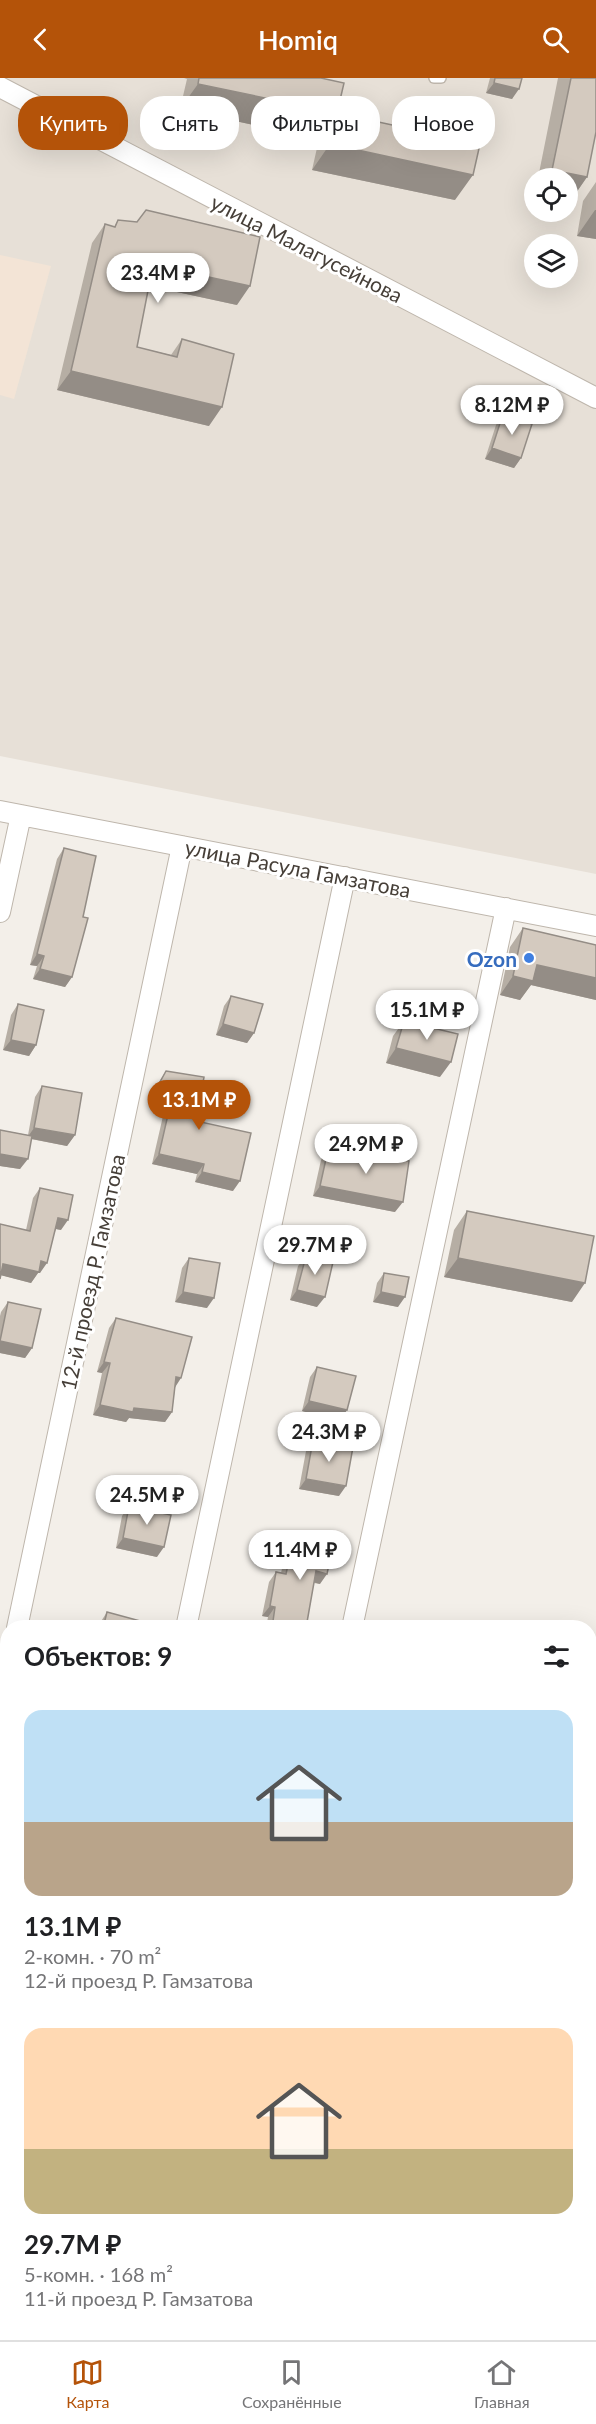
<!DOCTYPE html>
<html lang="ru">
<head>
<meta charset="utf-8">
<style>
	:root { --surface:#fff; --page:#f2f2f2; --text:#202124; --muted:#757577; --line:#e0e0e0; --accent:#b45309 }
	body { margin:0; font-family:Lato,sans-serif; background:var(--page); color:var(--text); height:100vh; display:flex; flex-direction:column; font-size:22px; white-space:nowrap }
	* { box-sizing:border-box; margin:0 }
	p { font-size:20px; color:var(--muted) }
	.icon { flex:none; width:33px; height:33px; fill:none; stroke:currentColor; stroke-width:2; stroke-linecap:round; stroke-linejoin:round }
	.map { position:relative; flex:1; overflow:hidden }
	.sheet { position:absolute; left:0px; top:1542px; width:597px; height:720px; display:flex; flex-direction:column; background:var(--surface); border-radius:24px 24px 0 0; box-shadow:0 6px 24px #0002 }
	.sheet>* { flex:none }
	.guide { position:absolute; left:18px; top:18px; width:561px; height:54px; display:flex; gap:12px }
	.tools { position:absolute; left:524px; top:90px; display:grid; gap:12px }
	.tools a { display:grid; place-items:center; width:54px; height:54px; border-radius:50%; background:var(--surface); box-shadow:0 6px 24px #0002; font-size:30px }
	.price { position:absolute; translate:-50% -51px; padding:0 14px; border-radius:21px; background:#fff; color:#222; font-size:20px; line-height:39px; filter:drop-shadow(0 2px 3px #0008) }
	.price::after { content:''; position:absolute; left:50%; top:36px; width:18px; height:14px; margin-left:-9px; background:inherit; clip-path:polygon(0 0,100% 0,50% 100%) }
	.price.current { background:var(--accent); color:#fff }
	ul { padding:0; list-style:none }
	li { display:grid; align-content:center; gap:12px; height:318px; padding:0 24px }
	li span { display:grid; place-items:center; height:186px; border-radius:18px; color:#555 }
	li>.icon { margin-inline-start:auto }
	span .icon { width:108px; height:108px; fill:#fffc; stroke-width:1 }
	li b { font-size:26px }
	h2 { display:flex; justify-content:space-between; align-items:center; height:72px; padding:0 24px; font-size:26px }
	.pill { padding:0 21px; border-radius:24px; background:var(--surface); box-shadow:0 6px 24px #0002; font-size:21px; line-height:54px }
	.pill.current { background:var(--accent); color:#fff }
	header { display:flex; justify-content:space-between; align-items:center; height:78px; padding:0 24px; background:var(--accent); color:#fff; font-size:27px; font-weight:600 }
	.dock { display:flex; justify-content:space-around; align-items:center; height:84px; border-top:2px solid var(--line); background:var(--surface); font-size:16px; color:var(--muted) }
	.dock a { display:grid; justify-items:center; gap:3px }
	.dock .current { color:var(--accent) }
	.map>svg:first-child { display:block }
	.residential { fill:#e7e0d7; fill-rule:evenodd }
	.commercial { fill:#f3e4d6 }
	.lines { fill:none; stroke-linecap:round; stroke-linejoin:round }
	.service-casing { stroke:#beb6ac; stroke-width:12 }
	.minor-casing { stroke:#beb6ac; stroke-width:22 }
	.service { stroke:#fff; stroke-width:9 }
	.minor { stroke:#fff; stroke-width:20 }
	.wall { fill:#b6aea4 }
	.shaded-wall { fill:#948d86 }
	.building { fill:#d4cabf; stroke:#948d86; stroke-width:1.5 }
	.shop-dot { fill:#3f7fe0; stroke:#fff; stroke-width:2 }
	.labels { text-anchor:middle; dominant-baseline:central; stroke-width:6; stroke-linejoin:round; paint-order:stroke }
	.street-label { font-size:21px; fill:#463f38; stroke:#fff }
	.shop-label { font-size:21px; font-weight:bold; fill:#366cbe; stroke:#fff; text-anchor:end }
</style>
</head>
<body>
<header><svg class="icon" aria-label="back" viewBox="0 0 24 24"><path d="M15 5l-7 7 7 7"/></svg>Homiq<svg class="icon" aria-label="search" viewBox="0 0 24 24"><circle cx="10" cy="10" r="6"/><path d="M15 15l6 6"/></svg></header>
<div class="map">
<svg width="596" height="2262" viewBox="0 0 596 2262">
	<rect width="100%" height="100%" fill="#f3efe9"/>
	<!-- residential -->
	<path class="residential" d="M0,0H596V796L0,678ZM534,100H567V134H534ZM534,166H567V200H534Z"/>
	<!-- commercial -->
	<path class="commercial" d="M0,177L51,188L14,321L0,317Z"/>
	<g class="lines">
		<!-- service casing -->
		<g class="service-casing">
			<path id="service" d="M434,0H441"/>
		</g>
		<!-- minor casing -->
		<g class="minor-casing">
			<path id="minor" d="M0,9L596,320
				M0,733L596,848
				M0,834L21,737
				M17,1550L182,768
				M186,1550L345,799
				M352,1550L506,830
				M0,1630L8,1595
				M590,1637H596
				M0,1670L8,1669
				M590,2029L596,1999
				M31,2262L33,2254
				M200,2262L202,2254
				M370,2262L371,2254
				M538,2262L540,2254"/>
		</g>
		<!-- service -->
		<use href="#service" class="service"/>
		<!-- minor -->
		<use href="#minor" class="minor"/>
	</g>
	<!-- wall -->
	<path class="wall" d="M184,0H321L337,35L455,122L312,92L319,61L180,31L187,1Z
		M490,0H522L512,21L486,15Z
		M558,0H596L587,99L569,125L567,100H538Z
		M596,104V161L577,158L583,123Z
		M118,142L237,227L149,208L137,269L171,277L182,261L209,348L57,312L92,165L105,146L114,149Z
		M503,336L521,380L514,390L485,381L496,347Z
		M64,770L83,839L72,899L65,909L33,901L37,888L30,887L57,781Z
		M523,850L596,867V922L531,907L520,922L500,917L510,869Z
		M231,918L254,955L247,965L216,957L224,928Z
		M18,926L36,967L29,978L3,972L11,937Z
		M404,943L440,999L386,985L393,958Z
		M166,993L196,1043L233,1113L195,1104L197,1096L152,1086L163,1038L155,1037L157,1026L152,1015Z
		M42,1008L75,1057L67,1068L31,1061L20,1091L0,1088V1052L28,1057L35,1019Z
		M328,1072L369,1081L371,1077L395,1134L313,1118L321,1082Z
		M40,1110L61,1152L56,1151L40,1195H38L31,1205L1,1197L0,1146L26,1152L33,1120Z
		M467,1133L572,1224L444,1199L454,1152Z
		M306,1178L317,1229L290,1222L298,1188Z
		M189,1180L207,1230L175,1224L182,1190Z
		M384,1195L398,1229L373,1224L377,1205Z
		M8,1224L32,1270L25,1280L0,1275V1238L1,1234Z
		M116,1240L175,1310L172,1334L165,1344L129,1340L126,1344L93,1337L102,1295L97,1294L109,1250Z
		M317,1289L340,1343L302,1333L310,1299Z
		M313,1362L339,1418L299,1411L306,1373Z
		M129,1428L157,1479L116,1470L122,1438Z
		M295,1454L320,1506L314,1505L306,1550H266L268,1539L262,1538L269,1504L276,1494L281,1495L288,1464Z
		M107,1534L142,1550H99L100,1545Z
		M596,1698V1784L590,1783V1745L592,1742Z
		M596,2137V2237L590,2236V2146Z
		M46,2254H76L74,2262H45Z
		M224,2254H274L272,2262H222Z
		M413,2254H445L444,2262H411Z"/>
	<!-- shaded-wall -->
	<path class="shaded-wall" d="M494,5L519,11L512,21L486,15Z
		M198,6L337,35L319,61L180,31Z
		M330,66L473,97L455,122L312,92Z
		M552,92L587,99L569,125L567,124V100H547Z
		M595,132H596V161L577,158Z
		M153,187L250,208L237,227L140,206Z
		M71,293L222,329L209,348L57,312Z
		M492,370L521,380L514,390L485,381Z
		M37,876L44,878L37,888L30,887Z
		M537,887L596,900V922L531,907L520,922L500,917L513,898Z
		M40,891L72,899L65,909L33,901Z
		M223,946L254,955L247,965L216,957Z
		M11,962L36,967L29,978L3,972Z
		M396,970L451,984L440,999L386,985Z
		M162,1027L170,1028L163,1038L155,1037Z
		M34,1050L75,1057L67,1068L27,1060Z
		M0,1076L28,1081L20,1091L0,1088Z
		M159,1076L204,1086L197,1096L152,1086Z
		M202,1094L240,1103L233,1113L195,1104Z
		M320,1108L403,1124L395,1134L313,1118Z
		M58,1140L68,1142L61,1152L51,1150Z
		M458,1180L585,1205L572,1224L444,1199Z
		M41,1183L47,1185L40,1195H38L31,1205L0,1197L3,1186Z
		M297,1212L325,1219L317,1229L290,1222Z
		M183,1214L214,1220L207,1230L175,1224Z
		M381,1214L405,1219L398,1229L373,1224Z
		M0,1263L32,1270L25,1280L0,1275Z
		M104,1284L110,1285L102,1295L97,1294Z
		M176,1299L181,1300L174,1311Z
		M309,1323L347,1332L340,1343L302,1333Z
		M100,1327L172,1334L165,1344L129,1340L126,1344L93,1337Z
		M306,1401L346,1408L339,1418L299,1411Z
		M123,1460L164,1469L157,1479L116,1470Z
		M316,1493L327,1496L320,1506L309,1503Z
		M270,1528L275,1529L268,1539L262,1538Z
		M590,1730L596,1731V1741L593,1739L592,1742L590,1741Z
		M590,1771L596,1772V1784L590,1783Z
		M0,1859L8,1861V1872L0,1871Z
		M5,2126L8,2127V2139L0,2137Z
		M592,2172L596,2173L590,2182V2175Z
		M590,2224L596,2225V2237L590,2236Z"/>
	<!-- building -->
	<path class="building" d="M199,0H321L344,5L337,35L198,6Z
		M495,0H522L519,11L494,5Z
		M571,0H596V54L587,99L552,92Z
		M337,35L480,66L473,97L330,66Z
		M146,132L260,159L250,208L153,187L137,269L177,279L182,261L234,276L222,329L71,293L105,146L115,149L118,142L137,144Z
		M503,336L532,346L521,380L492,370Z
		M64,770L96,778L83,839L88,840L72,899L40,891L44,878L37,876Z
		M523,850L596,867V900L537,887L533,903L513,898Z
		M231,918L263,926L254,955L223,946Z
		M18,926L44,932L36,967L11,962Z
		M404,943L458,956L451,984L396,970Z
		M166,993L204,999L196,1043L251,1055L240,1103L202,1094L204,1086L159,1076L170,1028L162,1027L164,1015L160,1004Z
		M42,1008L82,1015L75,1057L34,1050Z
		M0,1052L32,1058L28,1081L0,1076Z
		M328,1072L371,1081V1077L409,1083L403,1124L320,1108Z
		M40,1110L73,1117L68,1142L58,1140L47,1185L41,1183L39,1194L3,1186L0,1201V1146L30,1153Z
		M467,1133L594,1158L585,1205L458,1180Z
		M306,1178L333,1184L325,1219L297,1212Z
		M189,1180L220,1185L214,1220L183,1214Z
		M384,1195L409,1199L405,1219L381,1214Z
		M8,1224L41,1231L32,1270L0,1263Z
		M116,1240L192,1259L181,1300L176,1299L172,1334L134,1330L133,1334L100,1327L110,1285L104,1284Z
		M317,1289L356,1298L347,1332L309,1323Z
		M313,1362L353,1369L346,1408L306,1401Z
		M129,1428L171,1437L164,1469L123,1460Z
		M295,1454L334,1462L327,1496L316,1493L306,1550H272L275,1529L270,1528L276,1494L286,1496Z
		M107,1534L144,1544L142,1550H103Z
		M590,1696L596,1698V1731L590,1730Z
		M593,1739H596V1772L590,1771V1763Z
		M0,1783L8,1785V1861L0,1859Z
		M0,1963L3,1964L0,1976Z
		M0,2047L8,2049V2127L5,2126L0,2151Z
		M596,2144V2172H592Z
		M596,2173V2225L590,2224V2211Z
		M52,2254H76L74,2262H57L50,2261Z
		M229,2254H274L272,2262H227Z
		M418,2254H445L444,2262H417Z"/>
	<!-- markers -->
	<circle class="shop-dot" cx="529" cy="880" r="6"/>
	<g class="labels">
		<!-- street labels -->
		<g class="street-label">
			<text transform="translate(307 170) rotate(27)">улица Малагусейнова</text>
			<text transform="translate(298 790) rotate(11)">улица Расула Гамзатова</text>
			<text transform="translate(92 1194) rotate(-78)">12-й проезд Р. Гамзатова</text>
		</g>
		<!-- shop labels -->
		<g class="shop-label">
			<text x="517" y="880">Ozon</text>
		</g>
	</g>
</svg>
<div class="tools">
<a><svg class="icon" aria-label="locate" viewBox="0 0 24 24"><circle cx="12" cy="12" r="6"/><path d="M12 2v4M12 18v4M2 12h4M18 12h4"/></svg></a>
<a><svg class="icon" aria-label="layers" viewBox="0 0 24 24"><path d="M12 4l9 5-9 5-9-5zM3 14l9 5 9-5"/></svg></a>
</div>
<b class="price" style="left:158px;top:226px">23.4M ₽</b>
<b class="price" style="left:512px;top:358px">8.12M ₽</b>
<b class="price" style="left:427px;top:963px">15.1M ₽</b>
<b class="price current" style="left:199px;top:1053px">13.1M ₽</b>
<b class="price" style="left:366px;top:1097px">24.9M ₽</b>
<b class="price" style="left:315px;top:1198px">29.7M ₽</b>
<b class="price" style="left:329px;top:1385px">24.3M ₽</b>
<b class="price" style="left:147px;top:1448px">24.5M ₽</b>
<b class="price" style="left:300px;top:1503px">11.4M ₽</b>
<div class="guide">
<a class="pill current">Купить</a>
<a class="pill">Снять</a>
<a class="pill">Фильтры</a>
<a class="pill">Новое</a>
</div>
<section class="sheet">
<h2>Объектов: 9<svg class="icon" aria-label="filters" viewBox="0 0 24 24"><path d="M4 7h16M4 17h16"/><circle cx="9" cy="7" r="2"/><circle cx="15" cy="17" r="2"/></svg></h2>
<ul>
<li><span style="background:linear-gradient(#bfe0f5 60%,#b9a48a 0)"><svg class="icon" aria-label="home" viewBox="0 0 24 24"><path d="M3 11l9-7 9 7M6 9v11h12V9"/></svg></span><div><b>13.1M ₽</b><p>2-комн. · 70 m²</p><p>12-й проезд Р. Гамзатова</p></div></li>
<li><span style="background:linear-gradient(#ffd9b3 65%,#c2b280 0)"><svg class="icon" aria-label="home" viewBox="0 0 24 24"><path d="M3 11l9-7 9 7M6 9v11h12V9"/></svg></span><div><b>29.7M ₽</b><p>5-комн. · 168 m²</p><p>11-й проезд Р. Гамзатова</p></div></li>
</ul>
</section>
</div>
<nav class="dock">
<a class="current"><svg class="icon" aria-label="map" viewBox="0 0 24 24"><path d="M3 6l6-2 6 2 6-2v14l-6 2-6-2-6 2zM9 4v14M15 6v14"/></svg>Карта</a>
<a><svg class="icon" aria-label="saved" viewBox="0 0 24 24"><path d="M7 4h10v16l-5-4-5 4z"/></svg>Сохранённые</a>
<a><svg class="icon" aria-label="home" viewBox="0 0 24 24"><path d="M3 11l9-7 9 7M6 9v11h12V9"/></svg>Главная</a>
</nav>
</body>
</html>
